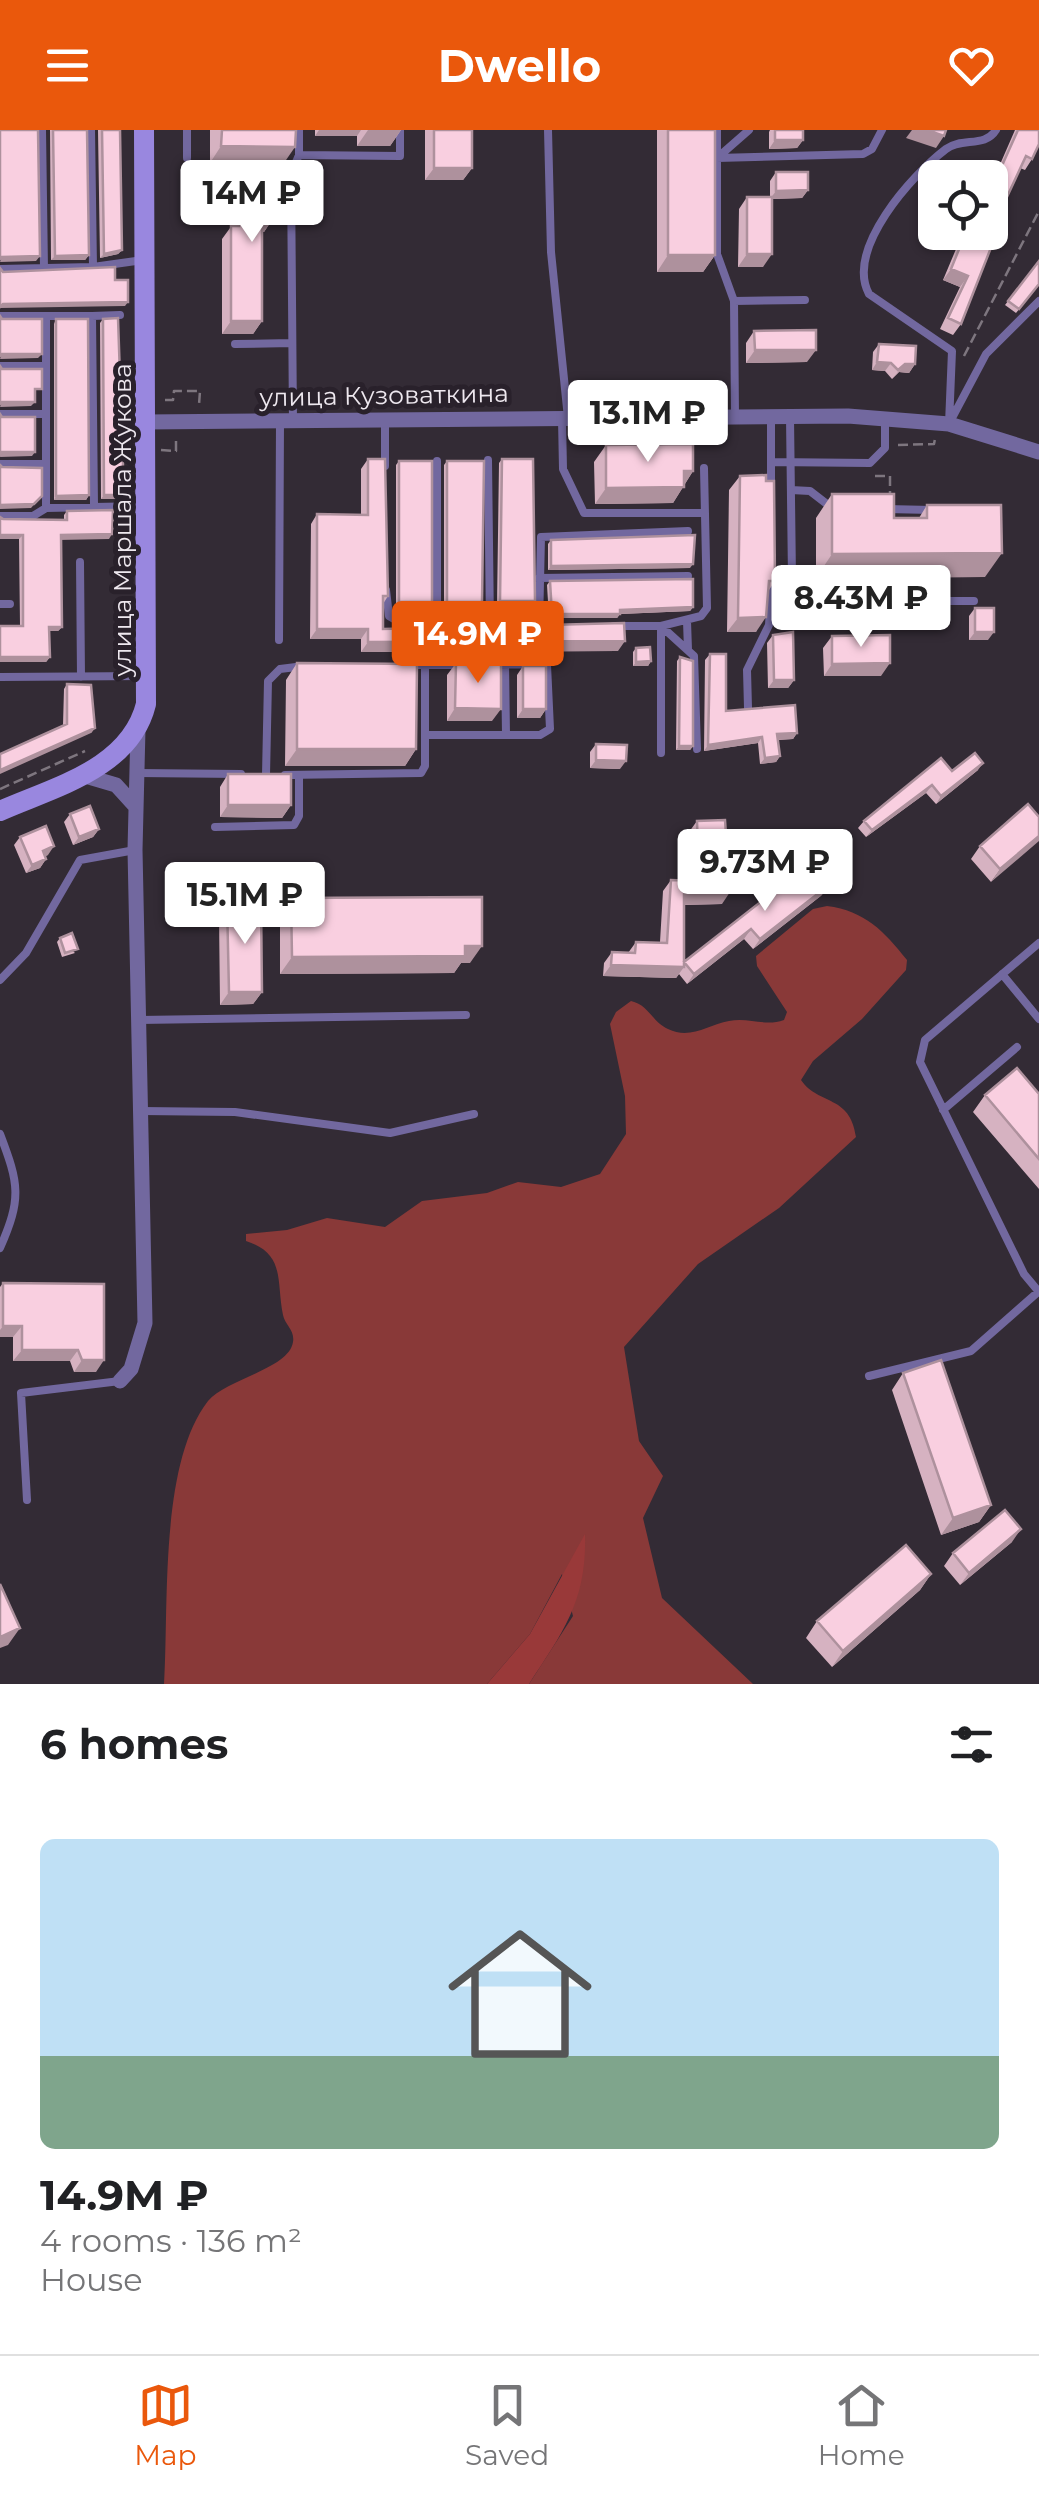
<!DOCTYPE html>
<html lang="en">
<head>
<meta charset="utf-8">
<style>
	:root { --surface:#fff; --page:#f6f6f6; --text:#202124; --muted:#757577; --line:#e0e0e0; --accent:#ea580c }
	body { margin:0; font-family:Montserrat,sans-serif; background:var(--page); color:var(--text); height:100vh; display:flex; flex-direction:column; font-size:38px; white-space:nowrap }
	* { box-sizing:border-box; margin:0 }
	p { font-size:32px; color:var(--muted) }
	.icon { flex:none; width:55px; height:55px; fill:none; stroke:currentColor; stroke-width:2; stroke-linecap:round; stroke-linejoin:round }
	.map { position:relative; height:1554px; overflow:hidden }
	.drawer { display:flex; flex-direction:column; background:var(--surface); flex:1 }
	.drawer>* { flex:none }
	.fabs { position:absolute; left:918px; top:30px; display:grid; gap:20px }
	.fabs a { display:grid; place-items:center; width:90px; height:90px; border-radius:15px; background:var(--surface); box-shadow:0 2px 8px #0004; font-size:50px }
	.price { position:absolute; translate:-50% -85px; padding:0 22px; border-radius:10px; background:#fff; color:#222; font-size:32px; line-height:65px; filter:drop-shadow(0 2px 5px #0008) }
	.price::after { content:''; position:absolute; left:50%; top:60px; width:30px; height:22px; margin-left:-15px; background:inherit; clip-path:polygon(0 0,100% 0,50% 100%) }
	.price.selected { background:var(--accent); color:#fff }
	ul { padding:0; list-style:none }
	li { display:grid; align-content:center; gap:20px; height:530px; padding:0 40px }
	li span { display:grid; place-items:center; height:310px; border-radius:15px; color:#555 }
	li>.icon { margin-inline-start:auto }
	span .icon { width:180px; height:180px; fill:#fffc; stroke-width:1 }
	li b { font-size:42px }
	h2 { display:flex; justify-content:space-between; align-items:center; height:120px; padding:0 40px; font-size:42px }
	header { display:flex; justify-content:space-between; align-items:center; height:130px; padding:0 40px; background:var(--accent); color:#fff; font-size:45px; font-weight:700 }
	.tabs { display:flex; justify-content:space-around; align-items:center; height:140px; border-top:2px solid var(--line); background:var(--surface); font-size:28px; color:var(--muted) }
	.tabs a { display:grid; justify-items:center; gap:5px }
	.tabs .selected { color:var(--accent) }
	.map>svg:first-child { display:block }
	.green { fill:#893938 }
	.forest { fill:#993939 }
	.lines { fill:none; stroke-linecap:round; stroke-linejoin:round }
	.path { stroke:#7e767f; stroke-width:2.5; stroke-dasharray:10 5; stroke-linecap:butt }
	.service { stroke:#72689f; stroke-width:8 }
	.minor { stroke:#72689f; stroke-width:15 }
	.secondary { stroke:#9987df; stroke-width:20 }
	.wall { fill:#d6b2c1 }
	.shaded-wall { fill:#ae919d }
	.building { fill:#f9cfe0; stroke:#ae919d; stroke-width:2.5 }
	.labels { text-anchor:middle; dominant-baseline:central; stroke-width:10; stroke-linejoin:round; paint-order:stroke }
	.street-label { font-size:25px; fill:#eee8ef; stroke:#29212b }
</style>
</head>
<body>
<header><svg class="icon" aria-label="menu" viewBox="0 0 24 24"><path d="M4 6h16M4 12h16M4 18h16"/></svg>Dwello<svg class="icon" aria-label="heart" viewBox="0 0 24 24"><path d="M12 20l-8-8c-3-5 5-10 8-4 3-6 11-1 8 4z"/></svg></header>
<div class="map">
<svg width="1039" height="1554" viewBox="0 0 1039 1554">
	<rect width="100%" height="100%" fill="#332b35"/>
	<!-- green -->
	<path class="green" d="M827,776C865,781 884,801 907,830L906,840L862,889L813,931L801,950C819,976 850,964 856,1007L779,1078L698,1134L624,1217L639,1311L663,1346L643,1388L662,1468L753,1554H529L573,1486L562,1444L530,1504L487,1554H164C169,1476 159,1334 208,1271C226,1249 289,1239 293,1212C295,1200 285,1195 283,1185C276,1151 286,1124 246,1111V1104L287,1100L327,1088L385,1097L422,1071L487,1063L518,1052L561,1057L600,1044L626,1004L625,966L610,894L616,882L631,871C649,875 652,892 668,899C690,910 708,895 729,891C749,887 765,897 784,890L787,882L757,836L756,826L813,779Z"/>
	<!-- forest -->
	<path class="forest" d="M585,1404C587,1470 564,1501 529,1554H487L530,1504Z"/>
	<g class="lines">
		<!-- path -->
		<path class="path" d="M964,226L1039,81
			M165,270H173L174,261H200L199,275
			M898,315L934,314L935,309
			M161,320L176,321V309
			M875,346H890V363
			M0,659L85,621"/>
		<!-- service -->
		<path class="service" d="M42,0L44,139
			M187,0V28
			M548,0L551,122L568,288
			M717,0V124L734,171L735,287
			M299,25L400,26V0
			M717,28L863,24L872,19L882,0
			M717,28L749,0
			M220,43L291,44
			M93,137L143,130
			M0,139L93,137L91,0
			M734,171L805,170
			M0,186H92L94,376
			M92,186L120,185
			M235,214L292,213
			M0,236H45
			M0,284H45
			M790,287L792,449L794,458L811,471H974
			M771,288V359
			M562,289L563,339L584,383H705
			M951,290L986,224L1039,171
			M385,291V336
			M293,292L291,44L299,25V0
			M949,294L952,221L869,164C845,119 912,45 946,19C962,7 985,18 996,0
			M488,330L490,496
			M771,332L870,333L885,318V288
			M0,334H45
			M791,360L810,361L832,378
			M46,378V186
			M886,379L932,380
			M0,386H33L46,378L143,376
			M80,432L81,547
			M539,448L688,446
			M386,460L389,486L404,495L500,496
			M0,474H10
			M687,491L688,520
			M437,496V331
			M539,496L541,407L688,401
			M614,496H661L694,526L697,619
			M279,510L280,292
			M505,534L506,605
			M408,535H464
			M0,547L145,546
			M748,578L747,540L769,495L772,448
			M425,605H540L550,599L547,535L493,534
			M661,623V496L701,486L707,478L704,338
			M137,643L241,644
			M266,645L268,551L280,539L304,536
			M285,645L421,643L425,636V535
			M215,697L294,695L299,686V645
			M1039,813L925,910L920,932L1024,1144L1039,1162
			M1002,844L1039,889
			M0,850L26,823L80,730L135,720
			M139,890L466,885
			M943,980L1017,917
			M141,981L235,982L390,1003L474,984
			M0,1004C19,1054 22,1068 0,1118
			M869,1246L971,1221L1038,1162
			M27,1370L21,1263L120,1251"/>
		<!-- minor -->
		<path class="minor" d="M145,292L848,286L949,294L1039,322
			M82,645L116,655L136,677
			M120,1251L131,1239L145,1193L135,720L138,599"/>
		<!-- secondary -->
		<path class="secondary" d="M0,681C54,657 130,639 146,574L144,0"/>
	</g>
	<!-- wall -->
	<path class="wall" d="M50,0H87L89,125L85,130H51Z
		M98,0H120L122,120L118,124L100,128Z
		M210,0H296L284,33H210Z
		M315,0H401L390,16H357V6H315Z
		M425,0H472V38L463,50H425Z
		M657,0H715V125L703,142H657Z
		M770,0H803V10L797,18L769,19V2Z
		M1015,0H1039L1032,29L1025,40L1020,38L986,112L961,194L953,205L940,199L960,157L943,150L959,112L950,107L952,102H990V48H977L986,33L998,39Z
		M776,42L808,60L802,68L772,69L763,137H738L739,79L747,67H770V51Z
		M240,47L277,91L270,93L264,102L262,101V191L253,204H222V109L230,98L231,60Z
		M1039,131V155L1016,183L1005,175Z
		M56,189L89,365L86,370H54V194Z
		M103,189L124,365L121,369H101L100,193Z
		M754,201L807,232L746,233V213Z
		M879,214L915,234L909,243L899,242L892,249L885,241L872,240L873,222Z
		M606,315L693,341L673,373L595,374L594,332Z
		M368,329L388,466L383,474V499L618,521L361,522V509H310L311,394L317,384L361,385V339Z
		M502,329L535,471L532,475L497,476L499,333Z
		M399,331L432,472L430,476H396V335Z
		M447,331L479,476H444V335Z
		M740,346L775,451L769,460L756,502H727L729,360Z
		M832,364L894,388H919L927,375L985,447L816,448V388Z
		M67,381L109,409H61L62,497L58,501H50V527L46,532H0V496H20L19,409L3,389L64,390V385Z
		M551,410L690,438L548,440V414Z
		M550,451L693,477L690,481L620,484L617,488H549L547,455Z
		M975,478L988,510H969V486Z
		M773,505L794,550L788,558H768L767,513Z
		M832,506L881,546H824L823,518Z
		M636,518L651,531L648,536H633V522Z
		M710,524L726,581L797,603L793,609L778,610L780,626L776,632L760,634L758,613L704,621L705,530Z
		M680,527L693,616L690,620H676L677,531Z
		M297,533L416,619L405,636H285L286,550Z
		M456,533L492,591H447V545Z
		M523,536L546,579L540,588H517V545Z
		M67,554L95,598L91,603L63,595L64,559Z
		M596,614L620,639L590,638V622Z
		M978,640L936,674L926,663L866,707L858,698L864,691L952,641Z
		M228,644L291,675L282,688L220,687V657Z
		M70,684L99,699L93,707L73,715L64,692Z
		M1039,687L991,752L971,729L980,716Z
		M697,691L722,774L684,775V832L822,765L753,819L744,809L687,854L679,844L676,848L603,846L604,833L612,822L628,823L636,812H660L663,761L671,750L690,751L689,702Z
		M20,707L48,725L45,726L46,729L40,738L26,743L14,715Z
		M291,768L470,833H461L454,843L280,844V784Z
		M227,772L262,862L253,874L220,875L219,785Z
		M60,808L75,823L62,827L57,812Z
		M1039,964V1059L973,982L985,965Z
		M3,1153L104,1154L96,1242H74L70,1231H13V1207H0V1157Z
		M903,1243L991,1375L979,1392L941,1405L892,1260Z
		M1012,1412L960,1455L944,1436L953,1423Z
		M931,1444L920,1460L832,1537L806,1508L817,1491Z"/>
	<!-- shaded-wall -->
	<path class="shaded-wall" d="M319,0H361L357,6H315Z
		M368,0H401L390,16H357Z
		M912,0H927L944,6L936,18L906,8Z
		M775,10H803L797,18L769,19Z
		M221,16L295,17L284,33H210Z
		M434,38H472L463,50H425Z
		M808,60L802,68L770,69L776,61Z
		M285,79L277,91L270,93L264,102L253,101L262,89L273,81Z
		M122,120L118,124L100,128L104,124Z
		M747,124H772L763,137H738Z
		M89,125L85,130H51L55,126Z
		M668,125H715L703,142H657Z
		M40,126L36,131L0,132L2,127Z
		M951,139L968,146L960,157L943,150Z
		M128,172L125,176L0,178L3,174Z
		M231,191H262L253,204H222Z
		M755,220H816L807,232L746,233Z
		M2,224H42L38,228L0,229Z
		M877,232L891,233L885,241L872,240Z
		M905,234H915L909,243L899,242L892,249Z
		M2,272H35L31,276L0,277Z
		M2,322H35L32,326L0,327Z
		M684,341H693L673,373L595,374L606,358Z
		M89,365L86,370H54L56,366Z
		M104,365H124L121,369H101Z
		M42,366L31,378L0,379V375Z
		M112,404L109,409L58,410L61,405Z
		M0,405H23L19,409H0Z
		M1002,423L985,447L816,448L832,424Z
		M693,434L690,438L548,440L551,436Z
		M500,471H535L532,475L497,476Z
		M399,472H432L430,476H396Z
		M447,472H482L479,476H444Z
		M693,477L690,481L620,484L617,488H549L552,484Z
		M766,487L756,502H727L738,488Z
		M49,497H62L58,501H46Z
		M317,499H368L361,509H310Z
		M975,502H994L988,510H969Z
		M625,511L618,521L361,522L368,512Z
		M0,527H50L46,532H0Z
		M651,531L648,536H633L636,532Z
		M890,533L881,546H824L832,534Z
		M774,550H794L788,558H768Z
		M455,578L501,579L492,591H447Z
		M523,579H546L540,588H517Z
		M95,598L91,603L0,644V640Z
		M797,603L793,609L773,610L777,604Z
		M762,607L758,613L704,621L708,615Z
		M679,616H693L690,620H676Z
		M297,619H416L405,636H285Z
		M780,626L776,632L760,634L765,628Z
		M596,630L626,631L620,639L590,638Z
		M983,633L978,640L936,674L941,666Z
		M932,655L926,663L866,707L872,700Z
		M228,675H291L282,688L220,687Z
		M99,699L93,707L73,715L79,707Z
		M1039,706V711L991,752L1000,739Z
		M54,716L48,725L37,730L43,721Z
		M46,729L40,738L26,743L32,735Z
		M829,755L822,765L753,819L760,809Z
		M730,762L722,774L676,775L684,764Z
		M751,799L744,809L687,854L694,844Z
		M465,816H482L470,833H461L454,843L280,844L292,827Z
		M611,835L684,837L676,848L603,846Z
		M229,862H262L253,874L220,875Z
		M3,1196H22L13,1207H0V1200Z
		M22,1220H78L70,1231H13Z
		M82,1230H104L96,1242H74Z
		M991,1375L979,1392L941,1405L953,1388Z
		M1021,1399L1012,1412L960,1455L969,1443Z
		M931,1444L920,1460L832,1537L843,1521Z
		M20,1498L8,1515L0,1518V1507Z"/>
	<!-- building -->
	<path class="building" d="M0,0H38L40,126L2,127L0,129Z
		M53,0H87L89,125L55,126Z
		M102,0H120L122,120L104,124Z
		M222,0H296L295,17L221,16Z
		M434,0H472V38H434Z
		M668,0H715V125H668Z
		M775,0H803V10H775Z
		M927,0H946L944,6Z
		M1018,0H1039V14L1032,29L1026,26L986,112L992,115L961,194L948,188L968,146L951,139L966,102H990V48H980L986,33L1000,40Z
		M776,42H808V60L776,61Z
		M240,47L286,50L285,79L273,81V89H262V191H231V96H239Z
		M747,67H772V124H747Z
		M1039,131V154L1019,179L1008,171Z
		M115,137V150H128V172L3,174L0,177V138L3,142Z
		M0,186L2,189H42V224H2L0,226Z
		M118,188L124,365H104L103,189Z
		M56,189H88L89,365L56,366Z
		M816,200V220H755L754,201Z
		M879,214L916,216L915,234H905L898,240L891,233L877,232Z
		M0,236L2,239H42V259H35V272H2L0,274Z
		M0,284L2,287H35V322H2L0,325Z
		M693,314V341H684V357L606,358V315Z
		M368,329H385L388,466H383V499L624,493L625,511L368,512V499H317V384L368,385Z
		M502,329H533L535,471H500Z
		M399,331H432V472H399Z
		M447,331H484L482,472H447Z
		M0,335L2,337L42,338V366L34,374L0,375Z
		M766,345V351H774L775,451H769L766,487L738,488L740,346Z
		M832,364H894V388H927V375H1001L1002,423L832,424Z
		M113,380L112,404L61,405L62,497H49L50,527H0V496H23V405H0V387L3,389L67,390V381Z
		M695,405L693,434L551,436V410Z
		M693,449V477L620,480V484H552L550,451Z
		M975,478H994V502H975Z
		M793,502L794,550H774L773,505Z
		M890,505V533L832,534V506Z
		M650,517L651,531L636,532V518Z
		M710,524H726V581L795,575L797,603L777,604L780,626L765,628L762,607L708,615Z
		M680,527L693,531V616H679Z
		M297,533L417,534L416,619H297Z
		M456,533H501V579L455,578Z
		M523,536H546V579H523Z
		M67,554L91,555L95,598L0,640V624L67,594Z
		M596,614L627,615L626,631L596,630Z
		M975,623L983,633L941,666L932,655L872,700L864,691L941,628L952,641Z
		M228,644H291V675H228Z
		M1028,674L1039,687V706L1000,739L980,716Z
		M90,676L99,699L79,707L70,684Z
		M725,690L730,762L684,764V837L611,835L612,822L635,823L636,812L667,813L671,750L699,751L697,691Z
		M46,696L54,716L43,721L46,729L32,735L20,707Z
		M814,730L829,755L760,809L751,799L694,844L684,832Z
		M482,767V816H465V826L292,827L291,768Z
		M227,772H261L262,862H229Z
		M72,803L78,819L65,823L60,808Z
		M1017,938L1039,964V1029L985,965Z
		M3,1153L104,1154V1230H82L78,1220H22V1196H3Z
		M941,1230L991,1375L953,1388L903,1243Z
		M1005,1380L1021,1399L969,1443L953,1423Z
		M906,1415L931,1444L843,1521L817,1491Z
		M0,1454L20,1498L0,1507Z"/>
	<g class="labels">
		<!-- street labels -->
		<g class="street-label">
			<text transform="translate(384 265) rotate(-1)">улица Кузоваткина</text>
			<text transform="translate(122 390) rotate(-90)">улица Маршала Жукова</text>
		</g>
	</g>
</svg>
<div class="fabs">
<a><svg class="icon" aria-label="locate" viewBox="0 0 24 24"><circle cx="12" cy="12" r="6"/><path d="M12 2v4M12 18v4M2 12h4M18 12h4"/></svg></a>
</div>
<b class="price" style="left:252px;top:115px">14M ₽</b>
<b class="price" style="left:648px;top:335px">13.1M ₽</b>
<b class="price" style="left:861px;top:520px">8.43M ₽</b>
<b class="price selected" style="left:478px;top:556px">14.9M ₽</b>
<b class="price" style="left:765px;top:784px">9.73M ₽</b>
<b class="price" style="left:245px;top:817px">15.1M ₽</b>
</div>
<section class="drawer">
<h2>6 homes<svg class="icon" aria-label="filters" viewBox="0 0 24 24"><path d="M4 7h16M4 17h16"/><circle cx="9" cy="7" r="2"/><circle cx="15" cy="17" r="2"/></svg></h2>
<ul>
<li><span style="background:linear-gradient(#bfe0f5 70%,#7fa58c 0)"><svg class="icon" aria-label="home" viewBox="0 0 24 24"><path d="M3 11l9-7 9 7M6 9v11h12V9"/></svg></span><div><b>14.9M ₽</b><p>4 rooms · 136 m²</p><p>House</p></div></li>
</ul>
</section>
<nav class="tabs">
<a class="selected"><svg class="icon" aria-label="map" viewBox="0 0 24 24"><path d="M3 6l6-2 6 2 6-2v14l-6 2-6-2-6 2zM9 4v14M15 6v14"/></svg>Map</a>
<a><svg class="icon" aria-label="saved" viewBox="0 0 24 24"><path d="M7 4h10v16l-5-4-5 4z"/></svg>Saved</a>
<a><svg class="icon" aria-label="home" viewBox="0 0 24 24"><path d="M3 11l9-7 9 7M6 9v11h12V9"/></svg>Home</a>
</nav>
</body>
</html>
